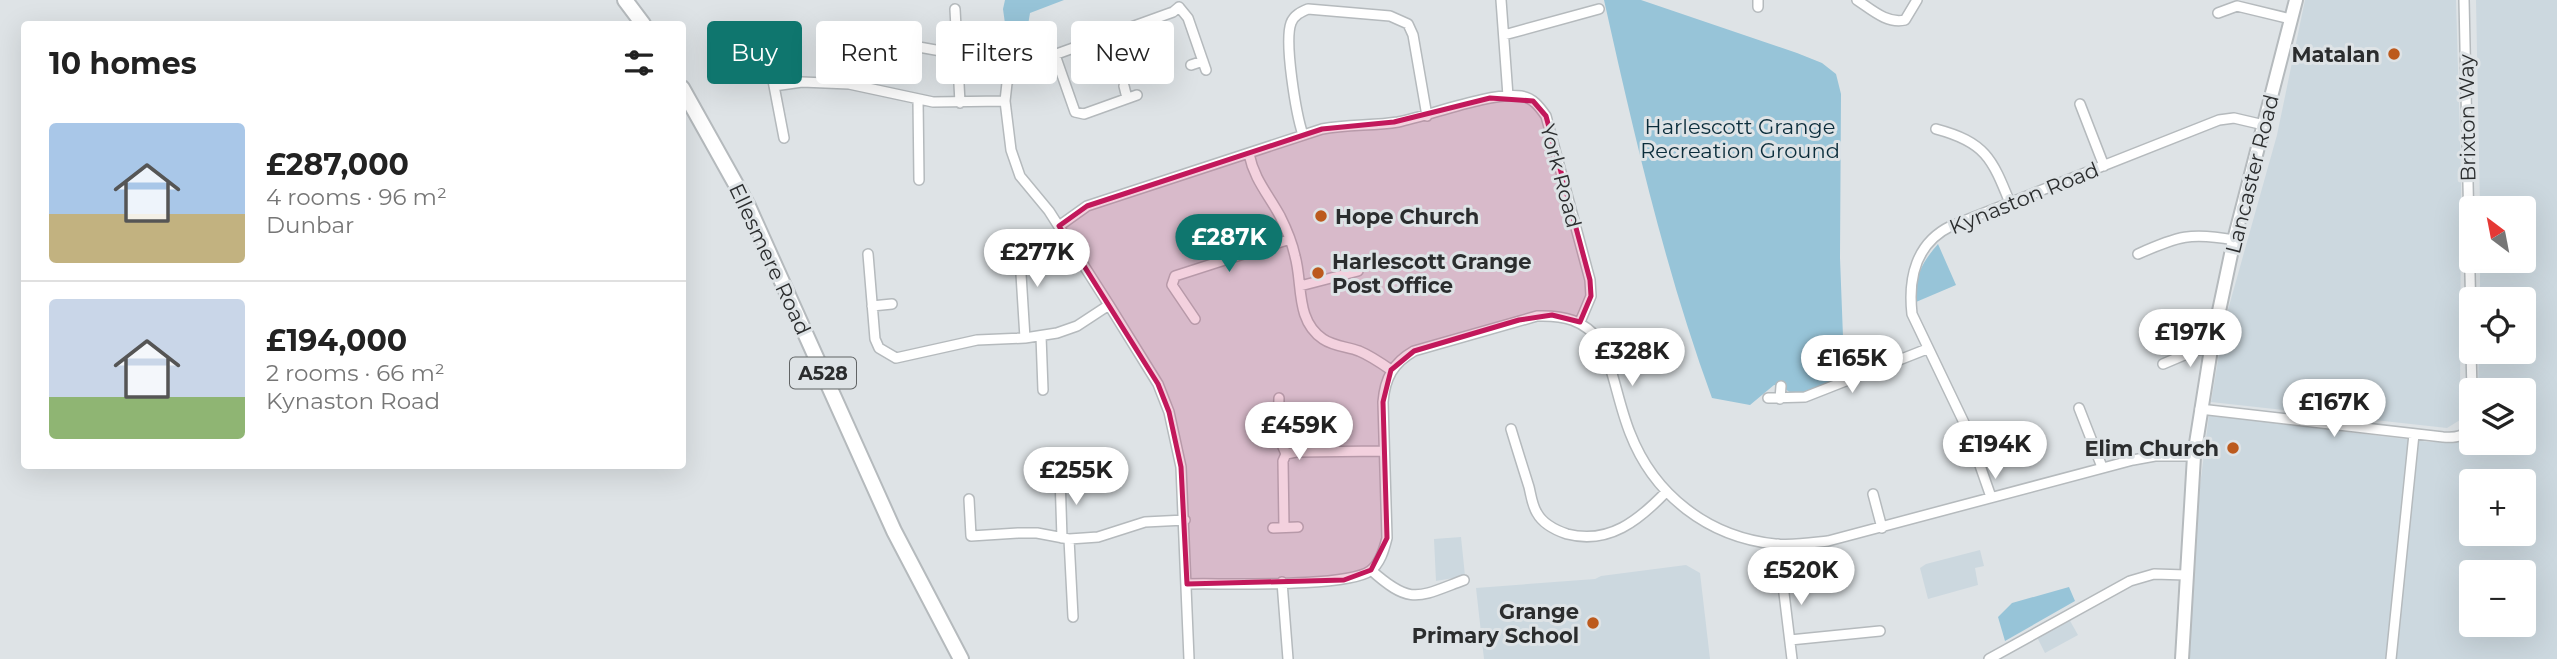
<!DOCTYPE html>
<html lang="en">
<head>
<meta charset="utf-8">
<style>
	:root { --surface:#fff; --page:#f6f6f6; --text:#222; --muted:#767676; --line:#e0e0e0; --accent:#0f766e }
	body { margin:0; font-family:Montserrat,sans-serif; background:var(--page); color:var(--text); height:100vh; display:flex; flex-direction:column; font-size:26px; white-space:nowrap }
	* { box-sizing:border-box; margin:0 }
	p { font-size:23px; color:var(--muted) }
	.icon { flex:none; width:38px; height:38px; fill:none; stroke:currentColor; stroke-width:2; stroke-linecap:round; stroke-linejoin:round }
	.map { position:relative; flex:1; overflow:hidden }
	.details { position:absolute; left:21px; top:21px; width:665px; height:448px; display:flex; flex-direction:column; background:var(--surface); border-radius:7px; box-shadow:0 7px 28px #0002 }
	.details>* { flex:none }
	.hud { position:absolute; left:707px; top:21px; width:665px; height:63px; display:flex; gap:14px }
	.needle { width:46px; rotate:328deg }
	.buttons { position:absolute; left:2459px; top:196px; display:grid; gap:14px }
	.buttons a { display:grid; place-items:center; width:77px; height:77px; border-radius:7px; background:var(--surface); box-shadow:0 7px 28px #0002; font-size:35px }
	.price { position:absolute; translate:-50% -60px; padding:0 16px; border-radius:24px; background:#fff; color:#222; font-size:23px; line-height:46px; filter:drop-shadow(0 2px 4px #0008) }
	.price::after { content:''; position:absolute; left:50%; top:42px; width:21px; height:16px; margin-left:-10px; background:inherit; clip-path:polygon(0 0,100% 0,50% 100%) }
	.price.active { background:var(--accent); color:#fff }
	ul { padding:0; list-style:none }
	li { display:flex; align-items:center; gap:21px; height:175px; padding:0 28px }
	li+li { border-top:2px solid var(--line) }
	li span { display:grid; place-items:center; flex:none; width:196px; height:140px; border-radius:7px; color:#555 }
	li>.icon { margin-inline-start:auto }
	span .icon { width:84px; height:84px; fill:#fffc; stroke-width:1 }
	li b { font-size:30px }
	h2 { display:flex; justify-content:space-between; align-items:center; height:84px; padding:0 28px; font-size:30px }
	.pill { padding:0 24px; border-radius:7px; background:var(--surface); box-shadow:0 7px 28px #0002; font-size:24px; line-height:63px }
	.pill.active { background:var(--accent); color:#fff }
	.map>svg:first-child { display:block }
	.built { fill:#ccd8df; fill-rule:evenodd }
	.green { fill:#97c4d8 }
	.lines { fill:none; stroke-linecap:round; stroke-linejoin:round }
	.street-casing { stroke:#b5babd; stroke-width:12 }
	.secondary-casing { stroke:#b5babd; stroke-width:16 }
	.primary-casing { stroke:#b5babd; stroke-width:18 }
	.street { stroke:#fff; stroke-width:9 }
	.secondary { stroke:#fff; stroke-width:12 }
	.primary { stroke:#fff; stroke-width:14 }
	.marked { fill:#c2185b; fill-opacity:0.2; stroke:#c2185b; stroke-width:5; stroke-linejoin:round }
	.poi-dot { fill:#bc5a1d; stroke:#dee3e6; stroke-width:2.5 }
	.labels { text-anchor:middle; dominant-baseline:central; stroke-width:6; stroke-linejoin:round; paint-order:stroke }
	.shield { fill:#dee3e6; stroke:#616465; stroke-width:2 }
	.shield-label { font-size:19px; font-weight:bold; fill:#2b2d2e }
	.poi-label { font-size:21px; font-weight:bold; fill:#2b2d2e; stroke:#dee3e6; text-anchor:end }
	.street-label { font-size:21px; fill:#2b2d2e; stroke:#dee3e6 }
	.park-label { font-size:21px; fill:#0b2d3b; stroke:#dee3e6 }
</style>
</head>
<body>
<div class="map">
<svg width="2557" height="659" viewBox="0 0 2557 659">
	<rect width="100%" height="100%" fill="#dee3e6"/>
	<!-- built -->
	<path class="built" d="M2305,0H2456L2461,174L2460,420L2447,428L2211,402L2224,324L2277,135Z
		M2476,0H2557V659H2188L2200,486L2209,415L2430,442L2524,443V390H2478L2479,352H2524V299H2480V261H2524V208H2480ZM2471,481H2524V534H2471ZM2471,572H2524V625H2471Z
		M1461,537L1465,576L1436,581L1434,539Z
		M1980,550L1984,566L1975,568L1978,585L1928,599L1920,568L1926,564Z
		M1686,565L1700,573L1710,659H1484L1476,588L1595,579L1601,576Z
		M2069,619L2078,635L2045,653L2037,637Z"/>
	<!-- green -->
	<path class="green" d="M1005,0H1064L1030,13L1027,31L1035,54L1024,52L1015,40L1007,38L1003,9Z
		M1604,0H1641L1797,53L1822,63L1836,74L1841,94L1840,258L1843,337L1822,348L1836,380L1795,396L1781,386L1774,385L1750,405L1712,398C1665,270 1634,134 1604,0Z
		M1938,244L1956,285L1916,302C1913,278 1923,261 1938,244Z
		M2069,587L2075,601L2005,641L1998,617L2012,603Z"/>
	<g class="lines">
		<!-- street casing -->
		<g class="street-casing">
			<path id="street" d="M1501,0L1508,96
				M1758,0V7
				M1857,0C1872,10 1887,24 1905,20L1917,0
				M2464,0L2471,320
				M1179,7L1188,18L1206,70
				M955,9L960,103
				M2218,13L2237,6L2291,19
				M1504,35L1599,9
				M1004,38L1007,66L1013,73L1007,83L1005,101L1011,150L1020,176L1049,211L1109,305L1158,384L1169,412L1181,467L1189,659
				M766,44L784,138
				M902,44L941,51L956,50
				M1055,55L1075,112L1084,114L1137,95
				M1191,65L1203,61
				M1013,73L1029,64L1173,12L1179,7
				M774,86L802,82L849,84L933,102L1005,101
				M1124,86L1127,98
				M918,100L919,180
				M2080,104L2104,166
				M1936,129C1985,142 1992,158 2010,203
				M1303,135C1296,114 1284,42 1291,23C1294,15 1301,12 1308,9L1390,16L1408,24L1413,35L1427,116
				M1249,154C1254,179 1268,194 1280,216C1286,228 1292,242 1295,256C1303,284 1295,320 1323,339C1333,346 1348,347 1359,351C1371,356 1381,363 1391,370
				M1059,226L1087,206L1322,129C1347,124 1373,126 1398,122C1432,115 1490,92 1521,96C1533,98 1539,106 1546,116L1590,280L1591,296L1580,322
				M1019,242L1025,338
				M868,254L875,339L879,348L896,358L977,340L1025,338L1057,333L1077,326L1109,305
				M2138,254C2178,236 2191,232 2234,240
				M1300,286L1358,271
				M872,306L892,304
				M1195,319L1172,285L1175,276L1290,239
				M1041,336L1043,390
				M2471,352L2472,390
				M2163,364L2196,350L2211,349
				M1279,398L1278,435L1286,454L1283,461L1284,527
				M1768,398L1805,397L1927,349
				M1780,399L1781,386
				M2079,408L2102,467
				M2200,409L2443,437C2456,438 2466,437 2471,424
				M1511,429C1517,449 1523,468 1529,487C1531,495 1532,505 1537,513C1543,524 1555,530 1567,534C1609,545 1639,520 1666,492
				M1286,454L1296,452L1384,451
				M1060,476L1062,538
				M1873,494L1882,528
				M1991,497L1968,431L1912,314C1908,278 1916,243 1951,226L2219,120L2234,118L2264,125
				M969,499L971,536L1018,533H1037L1069,539L1084,538L1098,537L1145,522L1185,520
				M1273,528L1298,527
				M1069,539L1073,617
				M1778,544L1792,659
				M1371,570C1411,606 1418,597 1464,580
				M1282,582L1288,659
				M1187,584C1222,583 1345,588 1370,571C1380,564 1384,550 1387,538L1383,402C1385,378 1393,363 1414,351L1537,316C1564,315 1584,320 1601,342C1614,371 1618,403 1630,433C1654,495 1708,537 1775,544C1792,546 1810,543 1828,541L2133,460L2155,456H2194
				M1790,640L1880,631
				M1989,659L2130,581L2154,574L2186,575
				M2391,659L2414,434"/>
		</g>
		<!-- secondary casing -->
		<g class="secondary-casing">
			<path id="secondary" d="M2182,659L2194,456L2211,349L2234,240L2296,0"/>
		</g>
		<!-- primary casing -->
		<g class="primary-casing">
			<path id="primary" d="M625,0L643,24
				M682,88L748,206L894,531L961,659"/>
		</g>
		<!-- street -->
		<use href="#street" class="street"/>
		<!-- secondary -->
		<use href="#secondary" class="secondary"/>
		<!-- primary -->
		<use href="#primary" class="primary"/>
	</g>
	<!-- marked area -->
	<path class="marked" d="M1490,98L1533,101L1546,116L1590,280L1591,296L1580,322L1552,315L1519,320L1414,351L1391,370L1383,402L1387,538L1371,570L1344,580L1187,584L1181,467L1169,412L1158,384L1059,226L1087,206L1322,129L1394,122Z"/>
	<!-- markers -->
	<g class="poi-dot">
		<circle cx="2394" cy="54" r="7"/>
		<circle cx="1321" cy="216" r="7"/>
		<circle cx="1318" cy="273" r="7"/>
		<circle cx="2233" cy="448" r="7"/>
		<circle cx="1593" cy="623" r="7"/>
	</g>
	<g class="labels">
		<!-- shield labels -->
		<rect class="shield" x="790" y="357.5" width="66" height="31" rx="5"/>
		<g class="shield-label">
			<text x="823" y="373">A528</text>
		</g>
		<!-- poi labels -->
		<g class="poi-label">
			<text x="2380" y="54">Matalan</text>
			<text x="1335" y="216" text-anchor="start">Hope Church</text>
			<text x="1332" y="261" text-anchor="start">Harlescott Grange<tspan x="1332" dy="24">Post Office</tspan></text>
			<text x="2219" y="448">Elim Church</text>
			<text x="1579" y="611">Grange<tspan x="1579" dy="24">Primary School</tspan></text>
		</g>
		<!-- street labels -->
		<g class="street-label">
			<text transform="translate(2467 118) rotate(-91)">Brixton Way</text>
			<text transform="translate(2252 174) rotate(-76)">Lancaster Road</text>
			<text transform="translate(1561 176) rotate(75)">York Road</text>
			<text transform="translate(2024 198) rotate(-22)">Kynaston Road</text>
			<text transform="translate(770 259) rotate(65)">Ellesmere Road</text>
		</g>
		<!-- park labels -->
		<g class="park-label">
			<text x="1740" y="126">Harlescott Grange<tspan x="1740" dy="24">Recreation Ground</tspan></text>
		</g>
	</g>
</svg>
<div class="buttons">
<a><svg class="needle" viewBox="-14 -14 28 28"><path d="M0-13l5 13h-10z" fill="#e53935"/><path d="M0 13l5-13h-10z" fill="#767676"/></svg></a>
<a><svg class="icon" aria-label="locate" viewBox="0 0 24 24"><circle cx="12" cy="12" r="6"/><path d="M12 2v4M12 18v4M2 12h4M18 12h4"/></svg></a>
<a><svg class="icon" aria-label="layers" viewBox="0 0 24 24"><path d="M12 4l9 5-9 5-9-5zM3 14l9 5 9-5"/></svg></a>
<a>+</a>
<a>−</a>
</div>
<b class="price active" style="left:1229px;top:274px">£287K</b>
<b class="price" style="left:1037px;top:289px">£277K</b>
<b class="price" style="left:2190px;top:369px">£197K</b>
<b class="price" style="left:1632px;top:388px">£328K</b>
<b class="price" style="left:1852px;top:395px">£165K</b>
<b class="price" style="left:2334px;top:439px">£167K</b>
<b class="price" style="left:1299px;top:462px">£459K</b>
<b class="price" style="left:1995px;top:481px">£194K</b>
<b class="price" style="left:1076px;top:507px">£255K</b>
<b class="price" style="left:1801px;top:607px">£520K</b>
<div class="hud">
<a class="pill active">Buy</a>
<a class="pill">Rent</a>
<a class="pill">Filters</a>
<a class="pill">New</a>
</div>
<section class="details">
<h2>10 homes<svg class="icon" aria-label="filters" viewBox="0 0 24 24"><path d="M4 7h16M4 17h16"/><circle cx="9" cy="7" r="2"/><circle cx="15" cy="17" r="2"/></svg></h2>
<ul>
<li><span style="background:linear-gradient(#a9c7e8 65%,#c2b280 0)"><svg class="icon" aria-label="home" viewBox="0 0 24 24"><path d="M3 11l9-7 9 7M6 9v11h12V9"/></svg></span><div><b>£287,000</b><p>4 rooms · 96 m²</p><p>Dunbar</p></div></li>
<li><span style="background:linear-gradient(#c9d6e8 70%,#8fb573 0)"><svg class="icon" aria-label="home" viewBox="0 0 24 24"><path d="M3 11l9-7 9 7M6 9v11h12V9"/></svg></span><div><b>£194,000</b><p>2 rooms · 66 m²</p><p>Kynaston Road</p></div></li>
</ul>
</section>
</div>
</body>
</html>
